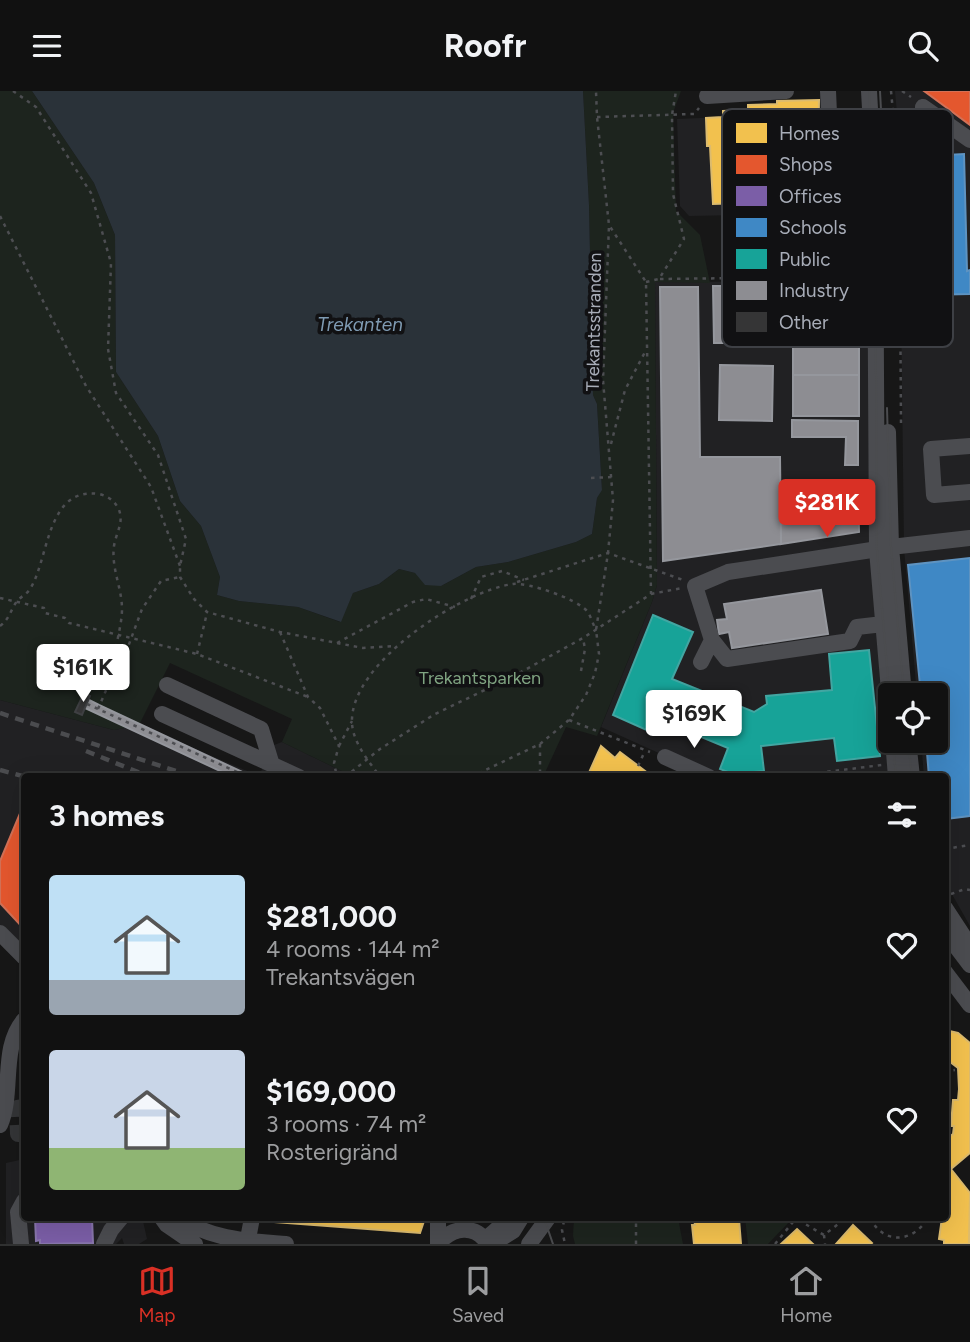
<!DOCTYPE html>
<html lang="en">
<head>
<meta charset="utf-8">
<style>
	:root { --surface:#111; --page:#1e1f1f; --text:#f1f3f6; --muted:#9c9d9f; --line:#303131; --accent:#d93025 }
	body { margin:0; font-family:Figtree,sans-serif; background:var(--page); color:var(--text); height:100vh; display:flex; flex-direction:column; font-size:26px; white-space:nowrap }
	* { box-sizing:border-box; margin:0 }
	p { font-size:23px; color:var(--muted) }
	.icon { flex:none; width:38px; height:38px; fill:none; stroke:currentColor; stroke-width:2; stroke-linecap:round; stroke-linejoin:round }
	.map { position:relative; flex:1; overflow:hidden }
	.sheet { position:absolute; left:21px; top:682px; width:928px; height:448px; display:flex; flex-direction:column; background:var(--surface); border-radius:7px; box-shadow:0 7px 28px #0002,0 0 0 2px var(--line) }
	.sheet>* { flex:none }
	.tools { position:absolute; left:878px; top:592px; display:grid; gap:14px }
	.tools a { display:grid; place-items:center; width:70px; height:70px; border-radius:7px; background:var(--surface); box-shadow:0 7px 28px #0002,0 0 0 2px var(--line); font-size:35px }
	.price { position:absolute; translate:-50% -60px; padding:0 16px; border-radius:7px; background:#fff; color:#222; font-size:23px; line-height:46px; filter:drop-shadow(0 2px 4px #0008) }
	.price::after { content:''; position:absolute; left:50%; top:42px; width:21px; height:16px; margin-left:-10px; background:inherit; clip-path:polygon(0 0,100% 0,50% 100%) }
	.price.current { background:var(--accent); color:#fff }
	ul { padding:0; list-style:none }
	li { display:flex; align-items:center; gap:21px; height:175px; padding:0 28px }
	li span { display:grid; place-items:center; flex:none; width:196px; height:140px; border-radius:7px; color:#555 }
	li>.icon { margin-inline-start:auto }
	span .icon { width:84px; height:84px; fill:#fffc; stroke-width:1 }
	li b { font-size:30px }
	h2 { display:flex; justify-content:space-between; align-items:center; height:84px; padding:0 28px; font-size:30px }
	header { display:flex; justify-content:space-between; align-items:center; height:91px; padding:0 28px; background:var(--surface); font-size:32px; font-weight:700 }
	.tabs { display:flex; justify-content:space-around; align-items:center; height:98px; border-top:2px solid var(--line); background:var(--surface); font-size:19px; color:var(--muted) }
	.tabs a { display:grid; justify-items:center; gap:4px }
	.tabs .current { color:var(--accent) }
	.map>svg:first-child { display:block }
	.built { fill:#212123 }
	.green { fill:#1d241e }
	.water { fill:#2a3239 }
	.homes { fill:#f2c14e; stroke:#dcbb6e; stroke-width:2 }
	.shops { fill:#e4572e; stroke:#d27157; stroke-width:2 }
	.offices { fill:#7b5ea7; stroke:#8876ac; stroke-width:2 }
	.schools { fill:#3f88c5; stroke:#5e93c1; stroke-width:2 }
	.public { fill:#17a398; stroke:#42a6a2; stroke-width:2 }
	.industry { fill:#8d8d92; stroke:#95979d; stroke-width:2 }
	.building { fill:#353536; stroke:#3f4043; stroke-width:2 }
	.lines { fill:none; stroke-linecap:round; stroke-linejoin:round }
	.minor-tunnel { stroke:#343537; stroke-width:16; stroke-dasharray:16 8; stroke-linecap:butt }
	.path { stroke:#4d4e52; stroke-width:2.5; stroke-dasharray:3.5 5; stroke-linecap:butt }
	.minor { stroke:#4b4c50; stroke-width:16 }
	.tram { stroke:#4b4c4f; stroke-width:2 }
	.rail { stroke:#4b4c4f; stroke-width:4.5; stroke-dasharray:9 7; stroke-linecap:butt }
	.labels { text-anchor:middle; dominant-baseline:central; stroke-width:7; stroke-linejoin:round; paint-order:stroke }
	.street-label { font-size:18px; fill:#a8adb8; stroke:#111113 }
	.park-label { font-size:18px; fill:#7fa381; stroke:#111113 }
	.water-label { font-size:19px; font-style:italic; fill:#7f9bb3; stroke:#111113 }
	.key { fill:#111113; stroke:#3e4045; stroke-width:2 }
	.key-label { font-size:19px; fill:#a8adb8 }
</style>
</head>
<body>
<header><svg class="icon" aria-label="menu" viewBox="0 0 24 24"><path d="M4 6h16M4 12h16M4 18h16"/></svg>Roofr<svg class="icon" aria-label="search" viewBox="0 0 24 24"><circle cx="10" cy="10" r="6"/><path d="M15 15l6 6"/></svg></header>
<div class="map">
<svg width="970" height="1153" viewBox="0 0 970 1153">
	<rect width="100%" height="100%" fill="#171717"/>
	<!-- built -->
	<path class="built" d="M895,0H970V835L945,791V686H924L921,649H936V604H917L904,457L899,45Z
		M723,26L724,54L741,53L743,122L740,124L689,125L680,115L677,28Z
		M868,190L871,461L893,686H712L601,636L652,511L657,494L655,191Z
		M0,609L114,639L139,634L259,685L263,676L266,657L282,651L354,686H24V862L0,838Z
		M24,1068V1127H147L143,1130L147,1148L139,1153H124L122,1147L116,1153H6V1072Z"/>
	<!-- green -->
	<path class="green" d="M0,0H32L94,92L115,144L116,281L158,345L180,410L201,435L220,486L217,504L239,510L298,516L340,531L353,502L379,493L399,478L415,482L441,495L476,476L508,471L576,451L592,443L597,407L602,398L597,313L593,304L589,114L583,0H681L673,22L676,120L700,144L710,192L655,191L657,494L652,511L597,645L566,636L543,686H354L282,651L292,628L170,572L139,634L114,639L0,609Z
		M574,1127H678L683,1153H575L573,1145Z
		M745,1127H793L768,1153H748Z"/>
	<!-- water -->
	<path class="water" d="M32,0H583L589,114L593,304L597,313L602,399L597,407L592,443L576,451L508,471L476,476L441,495L425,494L415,482L399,478L379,493L353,502L341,531L298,516L239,510L217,504L220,486L201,435L180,410L158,345L116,281L115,144L94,92Z"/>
	<!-- homes -->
	<path class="homes" d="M819,9L818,64H821L822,108L820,109L824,167L795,168V171L728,173L726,139L752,138V134L779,133L780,139L795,138L791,42H777V52L741,53L744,112L713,113L710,55H707L706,27L723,26V20L748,19V14L777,13V10Z
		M601,655L615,667L620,661L653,686H587Z
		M945,939L958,942L970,952V1062L951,1078L970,1102L969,1153H944V1149L939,1148L942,1127H945L948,1116L945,1113V1049L953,1043L954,1035H951L953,1009H958L959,998L958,977L945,967Z
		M276,1127H425L420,1142L275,1131Z
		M694,1127H726L727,1130L739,1128L741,1153H694L692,1134H695Z
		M853,1134L872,1152L871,1153H836Z
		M797,1138L813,1153H781Z"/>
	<!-- shops -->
	<path class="shops" d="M924,0H970V34L943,14Z
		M24,713V838L0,812V770Z"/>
	<!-- offices -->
	<path class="offices" d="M35,1127H92L93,1152L40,1153V1149L36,1150Z"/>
	<!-- schools -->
	<path class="schools" d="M946,57V64L964,63L967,180L970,179V203L924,204L923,178H944V170L921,171L918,58Z
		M970,467V725L945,728V686H929L926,649H936V604H921L908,474Z"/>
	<!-- public -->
	<path class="public" d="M653,524L693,541L672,588L754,621L767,613L766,605L832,599L829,563L869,559L880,665L837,670L834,647L761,655L764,680L733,683L720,678L728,657L658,628L651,641L613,624Z"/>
	<!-- industry -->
	<path class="industry" d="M713,195H859V284H793V252H714Z
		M660,196H698L700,366H780L781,453L663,470Z
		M720,274L773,275L772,330L719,329Z
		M793,284H859V325H793Z
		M792,329L858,330V374H845L846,346H792Z
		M840,391H858L859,441L781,453V433L840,424V415H834V408H840Z
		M821,499L828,543L732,557L729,541L719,543L717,529L727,528L724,513Z
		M89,609L99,614L253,686H233L85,617Z"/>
	<!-- building -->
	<path class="building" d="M84,602L90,605L82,624L75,621Z"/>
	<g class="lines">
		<!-- minor-tunnel -->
		<path class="minor-tunnel" d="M24,1016L17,1017L18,1043H24"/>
		<!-- path -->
		<path class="path" d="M13,0L36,16L91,102L111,172L108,258L116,302L158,364L186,448L180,475V486L194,508L207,521L280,541L363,557L395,555
			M891,0L895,42L900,171
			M902,0L911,6
			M597,26L694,23L699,17
			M0,125L86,295L151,396L180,475
			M900,184L901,332
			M660,188L824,186
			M646,191L659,188L684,148L673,103L672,24L676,0
			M611,353L625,299L645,261
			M591,387L612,386
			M517,491L608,462L683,489
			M651,503L682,497
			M0,507L44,517L45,522L65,527L69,532L197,563L308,606
			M471,508L481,486L502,480L524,489
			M0,535C10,528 11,517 18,509C22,505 27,503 30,498C49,469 46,395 99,403C108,405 115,410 119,419C124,432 116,442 114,455C111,477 122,497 122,518C122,537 113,557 116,576L121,575L142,518L161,490L180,486
			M280,541L308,606L320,617L339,655L334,672L337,686
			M337,552L413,511L426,508L455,516
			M197,563L207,522
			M581,580L585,558L583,547
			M87,613L248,686
			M98,618L116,576
			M569,629L650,661
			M540,653V686
			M339,655L352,630
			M638,675L645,660
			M345,686L380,658L435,623L512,586L583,547L651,503L646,191L609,134
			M384,686L378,683C367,668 353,651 352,632C349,573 461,500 513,493C528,491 577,508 587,520C591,525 593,534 596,539
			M471,686L540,653L569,629L586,604L595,582L599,563L596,539L608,462L613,409L603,289L609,134L597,26L596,0
			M785,686L882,674
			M945,758L970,754
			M951,803L965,798L970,799
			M945,980L955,979
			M945,1037H952
			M870,1127C883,1153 912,1153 928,1127
			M564,1130L562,1139L565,1153
			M824,1144L825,1153
			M636,1153V1127
			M775,1153L793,1131L800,1130L824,1144L846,1127"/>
		<!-- minor -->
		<path class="minor" d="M828,0L836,179L886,177
			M869,0L875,106L877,459L891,623
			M707,5L786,0
			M923,16L970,49
			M888,341L891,456L904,604
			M970,355L931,358L934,404L970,401
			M883,533L857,536L850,550L727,568L712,549L695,495L728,481L891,456L970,447
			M701,571L712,549
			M167,594L261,638L272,674
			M162,623L299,686
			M893,649L896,686
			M908,649L912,686
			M665,666L709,686
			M945,817L970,855
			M945,841L970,874
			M0,842L24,866
			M945,881L970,914
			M0,1034C14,1001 0,957 24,929
			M162,1127L167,1134L195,1153
			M180,1127C211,1149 250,1150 286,1153
			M438,1127V1153
			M487,1147L504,1132L505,1127
			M21,1153L18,1121L24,1110
			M104,1153L111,1139L121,1127
			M247,1153L252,1127
			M438,1153C452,1136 475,1132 488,1153
			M492,1153L513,1140L521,1127
			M529,1153L548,1127"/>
		<!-- tram -->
		<path class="tram" d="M869,0L875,106L877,459L891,623
			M880,0L884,76
			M887,317L891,456L904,604
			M893,649L896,686
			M908,649L912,686
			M544,1127L553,1153"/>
		<!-- rail -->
		<path class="rail" d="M0,622L194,686
			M86,660L150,686
			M0,679L26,686"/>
	</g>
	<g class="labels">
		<!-- street labels -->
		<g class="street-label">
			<text transform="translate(594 231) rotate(-89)">Trekantsstranden</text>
		</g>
		<!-- park labels -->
		<g class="park-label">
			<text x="480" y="587">Trekantsparken</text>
		</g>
		<!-- water labels -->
		<g class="water-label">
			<text x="360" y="233">Trekanten</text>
		</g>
	</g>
	<!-- legend -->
	<rect x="722" y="18" width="231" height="238" rx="10" class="key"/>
	<rect x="736" y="32" width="31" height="20" fill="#f2c14e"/>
	<rect x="736" y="64" width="31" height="19" fill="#e4572e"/>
	<rect x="736" y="95" width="31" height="20" fill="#7b5ea7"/>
	<rect x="736" y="127" width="31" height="19" fill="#3f88c5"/>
	<rect x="736" y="158" width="31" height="20" fill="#17a398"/>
	<rect x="736" y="190" width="31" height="19" fill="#8d8d92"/>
	<rect x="736" y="221" width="31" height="20" fill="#353536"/>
	<g class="key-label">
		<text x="779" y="49">Homes</text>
		<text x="779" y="80">Shops</text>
		<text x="779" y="112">Offices</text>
		<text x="779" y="143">Schools</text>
		<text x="779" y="175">Public</text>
		<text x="779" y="206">Industry</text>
		<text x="779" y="238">Other</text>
	</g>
</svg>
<div class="tools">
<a><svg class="icon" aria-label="locate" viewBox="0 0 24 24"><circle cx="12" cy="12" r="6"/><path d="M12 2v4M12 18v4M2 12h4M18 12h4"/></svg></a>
</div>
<b class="price current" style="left:827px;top:448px">$281K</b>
<b class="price" style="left:83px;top:613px">$161K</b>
<b class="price" style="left:694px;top:659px">$169K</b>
<section class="sheet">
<h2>3 homes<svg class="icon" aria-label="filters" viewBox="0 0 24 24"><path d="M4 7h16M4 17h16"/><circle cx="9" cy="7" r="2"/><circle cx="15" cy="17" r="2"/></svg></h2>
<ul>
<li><span style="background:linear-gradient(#bfe0f5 75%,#9aa5b1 0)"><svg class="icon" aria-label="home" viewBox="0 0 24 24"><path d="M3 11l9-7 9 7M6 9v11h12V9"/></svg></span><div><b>$281,000</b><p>4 rooms · 144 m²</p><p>Trekantsvägen</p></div><svg class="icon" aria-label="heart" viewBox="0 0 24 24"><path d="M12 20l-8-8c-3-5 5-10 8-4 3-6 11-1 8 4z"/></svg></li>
<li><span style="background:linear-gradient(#c9d6e8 70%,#8fb573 0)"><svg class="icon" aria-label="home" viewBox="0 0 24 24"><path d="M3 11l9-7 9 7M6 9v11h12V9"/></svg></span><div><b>$169,000</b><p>3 rooms · 74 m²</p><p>Rosterigränd</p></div><svg class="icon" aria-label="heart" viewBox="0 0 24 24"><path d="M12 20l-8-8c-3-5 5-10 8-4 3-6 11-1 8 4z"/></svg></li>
</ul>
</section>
</div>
<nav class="tabs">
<a class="current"><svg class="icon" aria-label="map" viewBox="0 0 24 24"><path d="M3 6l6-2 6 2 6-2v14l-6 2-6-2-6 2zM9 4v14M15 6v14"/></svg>Map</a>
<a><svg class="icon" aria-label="saved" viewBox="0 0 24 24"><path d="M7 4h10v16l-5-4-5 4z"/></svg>Saved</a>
<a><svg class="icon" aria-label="home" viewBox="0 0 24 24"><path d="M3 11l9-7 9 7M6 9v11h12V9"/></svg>Home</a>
</nav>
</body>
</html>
